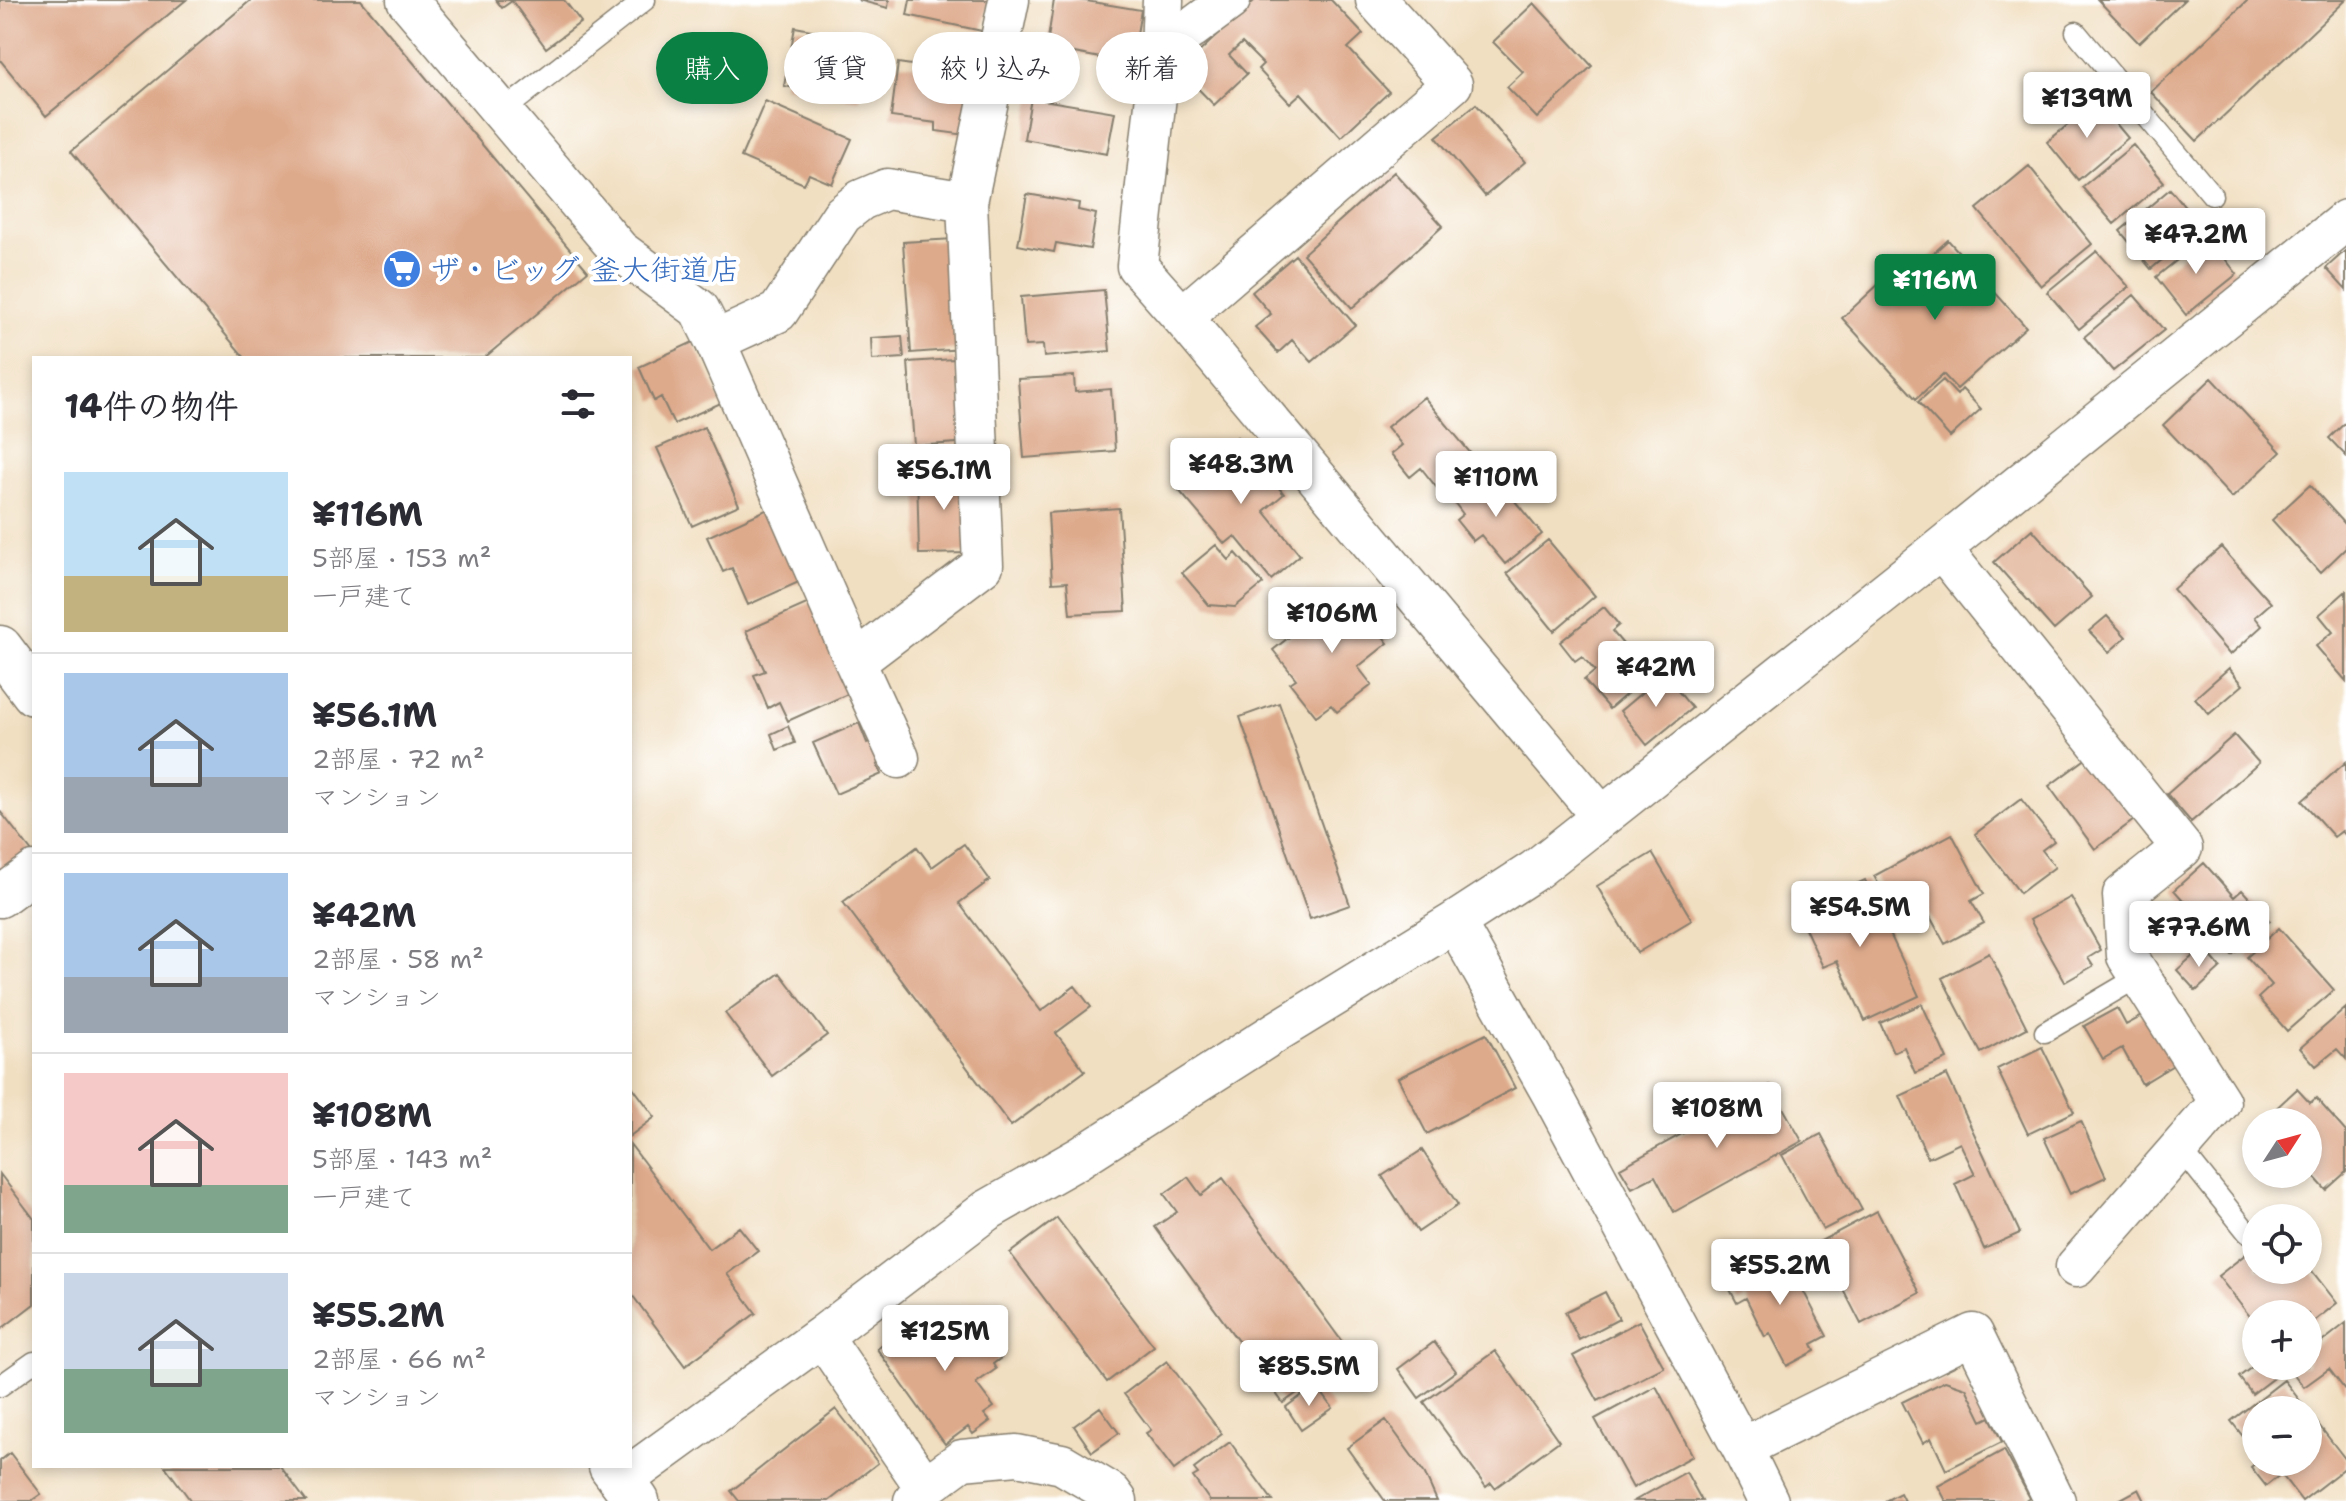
<!DOCTYPE html>
<html lang="ja">
<head>
<meta charset="utf-8">
<style>
	:root { --surface:#fff; --page:#f2f2f3; --text:#2b2b33; --muted:#7c7c81; --line:#e1e1e2; --accent:#0b8043 }
	body { margin:0; font-family:"Shantell Sans","Klee One",sans-serif; background:var(--page); color:var(--text); height:100vh; display:flex; flex-direction:column; font-size:30px; white-space:nowrap }
	* { box-sizing:border-box; margin:0 }
	p { font-size:26px; color:var(--muted) }
	.icon { flex:none; width:44px; height:44px; fill:none; stroke:currentColor; stroke-width:2; stroke-linecap:round; stroke-linejoin:round }
	.map { position:relative; flex:1; overflow:hidden }
	.side { position:absolute; left:32px; top:356px; width:600px; height:1112px; display:flex; flex-direction:column; background:var(--surface); border-radius:0px; box-shadow:0 4px 12px #0003 }
	.side>* { flex:none }
	.top-card { position:absolute; left:656px; top:32px; width:760px; height:72px; display:flex; gap:16px }
	.needle { width:52px; rotate:54deg }
	.tools { position:absolute; left:2242px; top:1108px; display:grid; gap:16px }
	.tools a { display:grid; place-items:center; width:80px; height:80px; border-radius:50%; background:var(--surface); box-shadow:0 4px 12px #0003; font-size:40px }
	.price { position:absolute; translate:-50% -68px; padding:0 18px; border-radius:8px; background:#fff; color:#222; font-size:26px; line-height:52px; filter:drop-shadow(0 2px 4px #0008) }
	.price::after { content:''; position:absolute; left:50%; top:48px; width:24px; height:18px; margin-left:-12px; background:inherit; clip-path:polygon(0 0,100% 0,50% 100%) }
	.price.active { background:var(--accent); color:#fff }
	ul { padding:0; list-style:none }
	li { display:flex; align-items:center; gap:24px; height:200px; padding:0 32px }
	li+li { border-top:2px solid var(--line) }
	li span { display:grid; place-items:center; flex:none; width:224px; height:160px; border-radius:0px; color:#555 }
	li>.icon { margin-inline-start:auto }
	span .icon { width:96px; height:96px; fill:#fffc; stroke-width:1 }
	li b { font-size:34px }
	h2 { display:flex; justify-content:space-between; align-items:center; height:96px; padding:0 32px; font-size:34px }
	.tag { padding:0 28px; border-radius:36px; background:var(--surface); box-shadow:0 4px 12px #0003; font-size:28px; line-height:72px }
	.tag.active { background:var(--accent); color:#fff }
	.map>svg:first-child { display:block }
	.building { fill:#deaa8c }
	.lines { fill:none; stroke-linecap:round; stroke-linejoin:round }
	.service-casing { stroke:#867e6e; stroke-width:23 }
	.minor-casing { stroke:#867e6e; stroke-width:43 }
	.tertiary-casing { stroke:#867e6e; stroke-width:47 }
	.service { stroke:#fff; stroke-width:20 }
	.minor { stroke:#fff; stroke-width:40 }
	.tertiary { stroke:#fff; stroke-width:44 }
	.labels { text-anchor:middle; dominant-baseline:central; stroke-width:8; stroke-linejoin:round; paint-order:stroke }
	.shop-label { font-size:30px; fill:#366cbe; stroke:#fff; text-anchor:start }
</style>
</head>
<body>
<div class="map">
<svg width="2346" height="1501" viewBox="0 0 2346 1501">
	<rect width="100%" height="100%" fill="#fff"/>
	<filter id="ink" filterUnits="userSpaceOnUse"><feTurbulence type="fractalNoise" baseFrequency=".0125" numOctaves="2"/><feDisplacementMap in="SourceGraphic" scale="16" xChannelSelector="R" yChannelSelector="G"/><feConvolveMatrix kernelMatrix="1 2 1 2 8 2 1 2 1" color-interpolation-filters="sRGB"/></filter>
	<filter id="wash" filterUnits="userSpaceOnUse"><feTurbulence type="fractalNoise" baseFrequency=".006" numOctaves="4" result="noise"/><feDisplacementMap in="SourceGraphic" scale="32" xChannelSelector="R" yChannelSelector="G"/><feGaussianBlur stdDeviation="1.8" result="paint"/><feColorMatrix in="noise" values="0 0 0 0 0 0 0 0 0 0 0 0 0 0 0 0 0 1.4 0 .05"/><feComposite in="paint" operator="in"/></filter>
	<g filter="url(#wash)">
		<rect width="100%" height="100%" fill="#f1dfc1"/>
		<g id="blocks">
			<!-- building -->
			<path class="building" d="M0,0H186L46,116L0,60Z
				M251,0H361L588,271L484,358H245L71,151Z
				M496,0H564L581,22L546,48L512,1L502,8Z
				M858,0H889L888,8Z
				M910,0H989L982,31L907,15Z
				M1054,0H1080L1141,10L1132,64L1074,53L1072,63L1045,58Z
				M1255,0H1331L1363,34L1348,48L1389,92L1341,137L1301,93L1290,103L1258,69L1263,64L1242,43L1229,55L1247,74L1214,105L1180,70Z
				M2098,0H2184L2139,43Z
				M2248,0H2346L2197,141L2151,92Z
				M1534,3L1592,66L1537,118L1507,87L1523,72L1493,42Z
				M795,27L870,41L859,100L784,86Z
				M898,63L966,73L965,82L980,84L973,136L936,131V123L891,117Z
				M1040,66L1069,71L1065,93L1037,88Z
				M1031,98L1115,112L1107,154L1024,139Z
				M765,101L852,139L832,184L809,174L804,184L741,157Z
				M2097,101L2128,138L2078,180L2047,142Z
				M1476,104L1525,162L1485,196L1436,137Z
				M2133,145L2164,182L2114,224L2082,187Z
				M2029,166L2092,244L2041,286L1977,209Z
				M1394,172L1443,226L1352,308L1303,254Z
				M2170,189L2201,227L2151,269L2120,231Z
				M1027,194L1079,203L1078,210L1096,214L1090,249L1056,243L1054,252L1018,245Z
				M2207,236L2237,274L2186,315L2156,277Z
				M954,239L962,349L911,353L903,242Z
				M1948,240L2026,327L1957,389L1943,374L1916,399L1842,318L1893,271L1902,282Z
				M2346,250V290L2326,268Z
				M2097,251L2129,287L2079,329L2047,292Z
				M1295,255L1355,325L1312,362L1292,340L1278,353L1255,327L1271,314L1252,292Z
				M1104,290L1110,351L1044,357L1043,345L1025,346L1021,297Z
				M2134,295L2164,330L2113,371L2084,337Z
				M902,336L904,358L872,360L871,338Z
				M693,342L721,403L674,424L661,397L654,401L639,367Z
				M954,359L971,442L914,446L908,362Z
				M1074,376L1075,392L1111,389L1115,451L1024,458L1018,379Z
				M2212,378L2281,452L2232,498L2163,425Z
				M1943,380L1957,395L1962,389L1981,409L1950,437L1918,402Z
				M1424,397L1482,467L1445,498L1421,468L1410,477L1391,454L1402,445L1387,427Z
				M2346,422V456L2329,438Z
				M704,427L739,505L692,526L657,448Z
				M1237,437L1284,494L1264,511L1300,555L1271,580L1235,536L1225,544L1177,488Z
				M968,469L970,553L919,554L917,470Z
				M1491,472L1542,534L1505,564L1481,535L1473,541L1456,520L1463,514L1454,502Z
				M2310,485L2346,525V548L2320,573L2272,520Z
				M1119,508L1126,611L1070,614L1067,582L1052,583L1048,513Z
				M768,509L801,581L748,605L732,568L723,572L707,537Z
				M2032,529L2092,597L2054,630L1994,562Z
				M1548,540L1595,596L1554,631L1507,573Z
				M1216,545L1229,560L1236,553L1263,584L1235,607L1209,605L1182,573Z
				M2221,547L2271,603L2255,617L2262,626L2230,655L2173,589Z
				M1347,591L1388,643L1358,667L1372,685L1337,712L1331,705L1316,716L1290,683L1296,679L1273,650Z
				M2346,591V681L2316,646L2333,632L2319,615Z
				M811,602L852,692L788,721L779,702L768,708L754,675L765,671L746,631Z
				M1604,607L1619,625L1612,631L1649,675L1609,709L1584,680L1595,671L1582,656L1575,661L1560,642Z
				M2107,616L2126,637L2109,652L2089,631Z
				M2229,668L2243,685L2209,714L2195,698Z
				M1664,674L1692,708L1647,745L1620,711Z
				M1279,703L1350,905L1310,919L1240,717Z
				M859,723L867,743L879,738L889,760L877,765L882,774L836,794L813,743Z
				M788,726L795,743L777,750L771,734Z
				M2234,735L2259,763L2191,822L2167,794Z
				M2087,758L2134,820L2095,849L2049,786Z
				M2346,762V836L2342,831L2334,837L2302,801Z
				M2021,799L2054,841L2042,850L2055,867L2020,893L1975,834Z
				M0,811L32,852L0,877Z
				M1952,834L1984,894L1971,901L1984,923L1945,944L1921,900L1895,914L1874,876Z
				M964,844L990,880L959,903L1041,1011L1075,986L1091,1007L1056,1033L1085,1071L1011,1126L843,902L917,847L932,867Z
				M1652,853L1692,920L1637,953L1597,886Z
				M2204,863L2234,897L2242,890L2270,921L2232,955L2174,890Z
				M1865,880L1919,996L1865,1021L1837,961L1823,967L1797,911Z
				M2071,897L2101,950L2088,958L2093,966L2065,982L2030,920Z
				M2279,928L2334,990L2287,1031L2258,998L2272,985L2247,957Z
				M2203,947L2221,968L2196,991L2177,970Z
				M1989,953L2027,1028L1981,1053L1942,978Z
				M780,973L827,1035L772,1076L725,1013Z
				M1922,1004L1947,1059L1915,1073L1904,1047L1893,1052L1880,1023Z
				M2117,1008L2126,1025L2146,1014L2175,1064L2142,1084L2122,1048L2103,1059L2084,1026Z
				M2346,1008V1059L2337,1049L2316,1066L2300,1048Z
				M1486,1034L1515,1088L1427,1134L1398,1078Z
				M2042,1047L2074,1112L2028,1134L1997,1069Z
				M1947,1075L2020,1233L1984,1249L1955,1184L1975,1174L1960,1143L1928,1158L1900,1096Z
				M1770,1085L1802,1141L1674,1212L1655,1176L1632,1188L1620,1168Z
				M632,1086L655,1117L630,1136V1088Z
				M2297,1089L2310,1103L2316,1098L2346,1132V1172L2326,1190L2308,1170V1122H2280L2272,1112Z
				M2081,1121L2106,1177L2070,1194L2044,1138Z
				M1821,1134L1862,1210L1823,1230L1782,1155Z
				M630,1144L709,1249L739,1227L758,1251L727,1274L756,1313L685,1366L630,1292Z
				M1422,1150L1458,1205L1418,1232L1382,1176Z
				M0,1174L34,1219V1304L0,1330Z
				M1188,1177L1201,1195L1223,1178L1351,1354L1283,1403L1155,1227L1177,1212L1164,1194Z
				M1877,1211L1920,1293L1861,1324L1819,1242Z
				M1057,1218L1154,1346L1107,1382L1010,1253Z
				M2256,1246V1270H2308V1266L2337,1303L2308,1326V1314H2256V1324L2218,1276Z
				M1783,1252L1827,1336L1812,1344L1815,1351L1787,1366L1770,1333L1765,1337L1746,1298L1737,1303L1726,1282Z
				M1605,1292L1619,1319L1579,1340L1565,1312Z
				M953,1309L961,1322L970,1316L1001,1358L993,1364L996,1369L976,1383L994,1407L984,1414L990,1421L973,1434L968,1427L945,1444L877,1349L908,1327L915,1336Z
				M1639,1321L1664,1367L1598,1401L1573,1356Z
				M2346,1323V1391L2329,1369L2304,1387L2289,1368L2308,1366V1353Z
				M1434,1342L1456,1371L1419,1398L1398,1369Z
				M1495,1351L1559,1441L1495,1488L1491,1483L1486,1487L1424,1402Z
				M1167,1361L1222,1434L1174,1470L1146,1433L1151,1430L1124,1394Z
				M2256,1364V1366H2270L2277,1375L2252,1394L2239,1377Z
				M2284,1380L2307,1410H2256V1453L2231,1421Z
				M1945,1381L1966,1388L1982,1421L1990,1417L2002,1442L1946,1470L1931,1438L1923,1443L1902,1402Z
				M1316,1385L1333,1408L1301,1430L1286,1407Z
				M1656,1386L1693,1456L1633,1488L1595,1419Z
				M1100,1407L1119,1433L1092,1452L1074,1426Z
				M836,1409L878,1463L829,1501H739L731,1491Z
				M2308,1411L2346,1460V1467L2302,1501L2281,1474L2266,1486L2251,1467L2257,1462H2308Z
				M1386,1420L1425,1474L1437,1501H1385L1347,1448Z
				M1230,1442L1273,1501H1210L1193,1477L1198,1474L1194,1469Z
				M2004,1450L2030,1498L2025,1501H1946L1938,1486Z
				M10,1453L41,1494L31,1501H0V1461Z
				M165,1466H280L306,1501H191Z
				M1686,1472L1702,1501H1634Z
				M2139,1489L2145,1501H2117Z
				M1900,1493L1904,1501H1885Z"/>
		</g>
	</g>
	<g filter="url(#ink)">
		<use href="#blocks" fill-opacity="0" stroke="#867e6e" stroke-width="2"/>
		<g class="lines">
			<!-- service casing -->
			<g class="service-casing">
				<path id="service" d="M2076,32L2212,195
					M503,111L645,0
					M2045,1032L2140,976
					M2180,1148L2248,1233
					M0,1386L34,1362"/>
			</g>
			<!-- minor casing -->
			<g class="minor-casing">
				<path id="minor" d="M407,0L619,250L699,309L715,341L855,662L983,565L967,202
					M1163,0L1161,51L1137,266L1182,317L1602,817
					M1161,51L1230,0
					M1182,317L1452,84L1376,0
					M715,341L778,312L842,215L861,200L887,189L967,202L1009,0
					M1941,548L2182,848L2123,895L2127,956L2220,1102L2076,1267
					M855,662L899,758
					M0,897L34,872
					M1455,922L1552,1094L1742,1448L1768,1501
					M822,1336L925,1487
					M1742,1448L1973,1334L2055,1501
					M622,1481L822,1336L986,1211L1079,1158L1276,1032L1455,922L1535,870L1941,548L2346,220
					M914,1501L925,1487L962,1460L1017,1455L1062,1464L1111,1493L1117,1501"/>
			</g>
			<!-- tertiary casing -->
			<g class="tertiary-casing">
				<path id="tertiary" d="M0,648L34,693
					M611,1466L637,1501"/>
			</g>
			<!-- service -->
			<use href="#service" class="service"/>
			<!-- minor -->
			<use href="#minor" class="minor"/>
			<!-- tertiary -->
			<use href="#tertiary" class="tertiary"/>
		</g>
	</g>
	<!-- icons -->
	<defs>
		<g id="supermarket-disc" transform="scale(2)"><circle r="9.5" fill="#3f7fe0" stroke="#fff"/><path d="M-6-5.5h2.5l.6 2H6L4.5 2H-2.5L-4.4-4H-6ZM-1.5 3.2a1.3 1.3 0 1 0 .1 0ZM3 3.2a1.3 1.3 0 1 0 .1 0Z" fill="#fff"/></g>
	</defs>
	<g fill-rule="evenodd">
		<use href="#supermarket-disc" x="402" y="269"/>
	</g>
	<g class="labels">
		<!-- shop labels -->
		<g class="shop-label">
			<text x="430" y="269">ザ・ビッグ 釜大街道店</text>
		</g>
	</g>
</svg>
<div class="tools">
<a><svg class="needle" viewBox="-14 -14 28 28"><path d="M0-13l5 13h-10z" fill="#e53935"/><path d="M0 13l5-13h-10z" fill="#7c7c81"/></svg></a>
<a><svg class="icon" aria-label="locate" viewBox="0 0 24 24"><circle cx="12" cy="12" r="6"/><path d="M12 2v4M12 18v4M2 12h4M18 12h4"/></svg></a>
<a>+</a>
<a>−</a>
</div>
<b class="price" style="left:2087px;top:140px">¥139M</b>
<b class="price" style="left:2196px;top:276px">¥47.2M</b>
<b class="price active" style="left:1935px;top:322px">¥116M</b>
<b class="price" style="left:1241px;top:506px">¥48.3M</b>
<b class="price" style="left:944px;top:512px">¥56.1M</b>
<b class="price" style="left:1496px;top:519px">¥110M</b>
<b class="price" style="left:1332px;top:655px">¥106M</b>
<b class="price" style="left:1656px;top:709px">¥42M</b>
<b class="price" style="left:1860px;top:949px">¥54.5M</b>
<b class="price" style="left:2199px;top:969px">¥77.6M</b>
<b class="price" style="left:1717px;top:1150px">¥108M</b>
<b class="price" style="left:1780px;top:1307px">¥55.2M</b>
<b class="price" style="left:945px;top:1373px">¥125M</b>
<b class="price" style="left:1309px;top:1408px">¥85.5M</b>
<div class="top-card">
<a class="tag active">購入</a>
<a class="tag">賃貸</a>
<a class="tag">絞り込み</a>
<a class="tag">新着</a>
</div>
<section class="side">
<h2>14件の物件<svg class="icon" aria-label="filters" viewBox="0 0 24 24"><path d="M4 7h16M4 17h16"/><circle cx="9" cy="7" r="2"/><circle cx="15" cy="17" r="2"/></svg></h2>
<ul>
<li><span style="background:linear-gradient(#bfe0f5 65%,#c2b280 0)"><svg class="icon" aria-label="home" viewBox="0 0 24 24"><path d="M3 11l9-7 9 7M6 9v11h12V9"/></svg></span><div><b>¥116M</b><p>5部屋 · 153 m²</p><p>一戸建て</p></div></li>
<li><span style="background:linear-gradient(#a9c7e8 65%,#9aa5b1 0)"><svg class="icon" aria-label="home" viewBox="0 0 24 24"><path d="M3 11l9-7 9 7M6 9v11h12V9"/></svg></span><div><b>¥56.1M</b><p>2部屋 · 72 m²</p><p>マンション</p></div></li>
<li><span style="background:linear-gradient(#a9c7e8 65%,#9aa5b1 0)"><svg class="icon" aria-label="home" viewBox="0 0 24 24"><path d="M3 11l9-7 9 7M6 9v11h12V9"/></svg></span><div><b>¥42M</b><p>2部屋 · 58 m²</p><p>マンション</p></div></li>
<li><span style="background:linear-gradient(#f6c9c9 70%,#7fa58c 0)"><svg class="icon" aria-label="home" viewBox="0 0 24 24"><path d="M3 11l9-7 9 7M6 9v11h12V9"/></svg></span><div><b>¥108M</b><p>5部屋 · 143 m²</p><p>一戸建て</p></div></li>
<li><span style="background:linear-gradient(#c9d6e8 60%,#7fa58c 0)"><svg class="icon" aria-label="home" viewBox="0 0 24 24"><path d="M3 11l9-7 9 7M6 9v11h12V9"/></svg></span><div><b>¥55.2M</b><p>2部屋 · 66 m²</p><p>マンション</p></div></li>
</ul>
</section>
</div>
</body>
</html>
